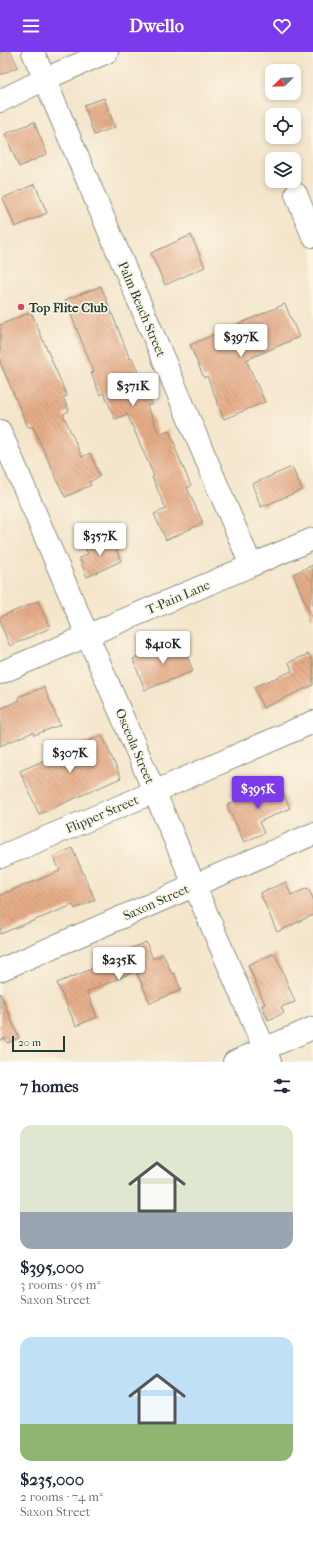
<!DOCTYPE html>
<html lang="en">
<head>
<meta charset="utf-8">
<style>
	:root { --surface:#fff; --page:#f2f2f3; --text:#1f2937; --muted:#747a83; --accent:#7c3aed }
	body { margin:0; font-family:"IM FELL French Canon",serif; background:var(--page); color:var(--text); height:100vh; display:flex; flex-direction:column; font-size:15px; white-space:nowrap }
	* { box-sizing:border-box; margin:0 }
	p { font-size:13px; color:var(--muted) }
	.icon { flex:none; width:22px; height:22px; fill:none; stroke:currentColor; stroke-width:2; stroke-linecap:round; stroke-linejoin:round }
	.map { position:relative; height:1010px; overflow:hidden }
	.panel { display:flex; flex-direction:column; background:var(--surface); flex:1 }
	.panel>* { flex:none }
	.needle { width:26px; rotate:247deg }
	.buttons { position:absolute; left:265px; top:12px; display:grid; gap:8px }
	.buttons a { display:grid; place-items:center; width:36px; height:36px; border-radius:8px; background:var(--surface); box-shadow:0 2px 6px #0003; font-size:20px }
	.scale { position:absolute; left:12px; bottom:10px; width:53px; box-sizing:border-box; padding-left:4px; border:2px solid #1f3d34; border-top:0; font-size:11px; line-height:14px; white-space:nowrap; color:#1f3d34; -webkit-text-stroke:3px #fcf5e5; paint-order:stroke }
	.price { position:absolute; translate:-50% -34px; padding:0 9px; border-radius:4px; background:#fff; color:#222; font-size:13px; line-height:26px; filter:drop-shadow(0 1px 2px #0008) }
	.price::after { content:''; position:absolute; left:50%; top:24px; width:12px; height:9px; margin-left:-6px; background:inherit; clip-path:polygon(0 0,100% 0,50% 100%) }
	.price.selected { background:var(--accent); color:#fff }
	ul { padding:0; list-style:none }
	li { display:grid; align-content:center; gap:8px; height:212px; padding:0 20px }
	li span { display:grid; place-items:center; height:124px; border-radius:12px; color:#555 }
	li>.icon { margin-inline-start:auto }
	span .icon { width:72px; height:72px; fill:#fffc; stroke-width:1 }
	li b { font-size:17px }
	h2 { display:flex; justify-content:space-between; align-items:center; height:48px; padding:0 20px; font-size:17px }
	header { display:flex; justify-content:space-between; align-items:center; height:52px; padding:0 20px; background:var(--accent); color:#fff; font-size:18px; font-weight:800 }
	.map>svg:first-child { display:block }
	.building { fill:url(#building-back-hatch) }
	.lines { fill:none; stroke-linecap:round; stroke-linejoin:round }
	.minor-casing { stroke:#8a9180; stroke-width:24 }
	.minor { stroke:#fff; stroke-width:22 }
	.poi-dot { fill:#d1495b; stroke:#fcf5e5; stroke-width:1.5 }
	.labels { text-anchor:middle; dominant-baseline:central; stroke-width:3.5; stroke-linejoin:round; paint-order:stroke }
	.poi-label { font-size:13px; font-weight:bold; fill:#1f3d34; stroke:#fcf5e5; text-anchor:start }
	.street-label { font-size:13px; fill:#1f3d34; stroke:#fcf5e5 }
</style>
</head>
<body>
<header><svg class="icon" aria-label="menu" viewBox="0 0 24 24"><path d="M4 6h16M4 12h16M4 18h16"/></svg>Dwello<svg class="icon" aria-label="heart" viewBox="0 0 24 24"><path d="M12 20l-8-8c-3-5 5-10 8-4 3-6 11-1 8 4z"/></svg></header>
<div class="map">
<svg width="313" height="1010" viewBox="0 0 313 1010">
	<defs>
		<pattern id="building-back-hatch" width="6" height="6" patternUnits="userSpaceOnUse"><rect width="6" height="6" fill="#e6ac87"/><path d="M-1 5l2 2M0 0l6 6M5-1l2 2" fill="none" stroke="#ba8d6f"/></pattern>
	</defs>
	<rect width="100%" height="100%" fill="#fcf5e5"/>
	<filter id="ink" filterUnits="userSpaceOnUse"><feTurbulence type="fractalNoise" baseFrequency=".025" numOctaves="2"/><feDisplacementMap in="SourceGraphic" scale="8" xChannelSelector="R" yChannelSelector="G"/><feConvolveMatrix kernelMatrix="1 2 1 2 8 2 1 2 1" color-interpolation-filters="sRGB"/></filter>
	<filter id="wash" filterUnits="userSpaceOnUse"><feTurbulence type="fractalNoise" baseFrequency=".012" numOctaves="4" result="noise"/><feDisplacementMap in="SourceGraphic" scale="16" xChannelSelector="R" yChannelSelector="G"/><feGaussianBlur stdDeviation="0.9" result="paint"/><feColorMatrix in="noise" values="0 0 0 0 0 0 0 0 0 0 0 0 0 0 0 0 0 1.4 0 .05"/><feComposite in="paint" operator="in"/></filter>
	<g filter="url(#wash)">
		<rect width="100%" height="100%" fill="#f4e5cb"/>
		<g id="blocks">
			<!-- building -->
			<path class="building" d="M0,0H11L18,15L0,23Z
				M104,46L115,75L94,83L84,53Z
				M34,70L47,102L19,115L5,82Z
				M35,132L47,161L15,175L3,146Z
				M191,183L205,215L165,233L151,201Z
				M101,234L130,307L132,306L152,352L147,354L159,382L169,378L176,395L175,396L191,434L187,436L203,471L166,488L154,462L166,457L152,425L154,424L127,362L115,367L104,341L100,343L91,321L94,320L65,248Z
				M285,252L299,285L246,308L265,350L224,367L207,324L204,326L190,293Z
				M31,260L67,344L63,345L69,359L63,362L82,405L90,401L100,424L89,430L91,433L65,445L33,375H28L0,310V273Z
				M292,415L302,438L261,455L252,432Z
				M111,484L121,509L87,525L79,506L88,502L85,495Z
				M313,513V569L293,522Z
				M38,549L50,576L10,594L0,571V565Z
				M180,587L193,619L145,638L133,607Z
				M309,602L313,611V633L263,656L254,635L292,619L289,610Z
				M44,635L60,673L34,683L33,680L0,694V657L20,648L18,645Z
				M102,683L121,726L39,762L20,719Z
				M277,728L290,756L259,770L264,781L244,790L227,753L260,739L259,736L272,729Z
				M72,796L95,848L75,857L73,853L0,882V843L60,819L54,805Z
				M286,830L291,843L308,836L313,846V863L277,880L260,841Z
				M146,890L153,907L163,902L172,922L174,921L181,938L150,951L136,919L87,940L97,965L76,974L57,931L94,916V914L128,900L127,898Z
				M275,901L295,950L281,955L284,961L268,968L262,953L265,952L248,913Z
				M0,941L19,986L7,991L5,986L0,989Z"/>
		</g>
	</g>
	<g filter="url(#ink)">
		<use href="#blocks" fill-opacity="0" stroke="#8a9180" stroke-width="1"/>
		<g class="lines">
			<!-- minor casing -->
			<g class="minor-casing">
				<path id="minor" d="M33,0L251,513
					M0,49L45,27L107,0
					M296,142L313,184
					M0,379L270,1010
					M0,621L313,487
					M0,805L154,740L313,670
					M0,918L313,782
					M234,1010L313,976"/>
			</g>
			<!-- minor -->
			<use href="#minor" class="minor"/>
		</g>
	</g>
	<!-- markers -->
	<circle class="poi-dot" cx="21" cy="255" r="4"/>
	<g class="labels">
		<!-- poi labels -->
		<g class="poi-label">
			<text x="29" y="255">Top Flite Club</text>
		</g>
		<!-- street labels -->
		<g class="street-label">
			<text transform="translate(142 257) rotate(67)">Palm Beach Street</text>
			<text transform="translate(178 545) rotate(-23)">T-Pain Lane</text>
			<text transform="translate(135 694) rotate(67)">Osceola Street</text>
			<text transform="translate(102 762) rotate(-23)">Flipper Street</text>
			<text transform="translate(156 850) rotate(-24)">Saxon Street</text>
		</g>
	</g>
</svg>
<div class="buttons">
<a><svg class="needle" viewBox="-14 -14 28 28"><path d="M0-13l5 13h-10z" fill="#e53935"/><path d="M0 13l5-13h-10z" fill="#747a83"/></svg></a>
<a><svg class="icon" aria-label="locate" viewBox="0 0 24 24"><circle cx="12" cy="12" r="6"/><path d="M12 2v4M12 18v4M2 12h4M18 12h4"/></svg></a>
<a><svg class="icon" aria-label="layers" viewBox="0 0 24 24"><path d="M12 4l9 5-9 5-9-5zM3 14l9 5 9-5"/></svg></a>
</div>
<div class="scale">20 m</div>
<b class="price" style="left:241px;top:306px">$397K</b>
<b class="price" style="left:133px;top:355px">$371K</b>
<b class="price" style="left:100px;top:505px">$357K</b>
<b class="price" style="left:163px;top:613px">$410K</b>
<b class="price" style="left:70px;top:722px">$307K</b>
<b class="price selected" style="left:258px;top:758px">$395K</b>
<b class="price" style="left:119px;top:929px">$235K</b>
</div>
<section class="panel">
<h2>7 homes<svg class="icon" aria-label="filters" viewBox="0 0 24 24"><path d="M4 7h16M4 17h16"/><circle cx="9" cy="7" r="2"/><circle cx="15" cy="17" r="2"/></svg></h2>
<ul>
<li><span style="background:linear-gradient(#dfe7d0 70%,#9aa5b1 0)"><svg class="icon" aria-label="home" viewBox="0 0 24 24"><path d="M3 11l9-7 9 7M6 9v11h12V9"/></svg></span><div><b>$395,000</b><p>3 rooms · 95 m²</p><p>Saxon Street</p></div></li>
<li><span style="background:linear-gradient(#bfe0f5 70%,#8fb573 0)"><svg class="icon" aria-label="home" viewBox="0 0 24 24"><path d="M3 11l9-7 9 7M6 9v11h12V9"/></svg></span><div><b>$235,000</b><p>2 rooms · 74 m²</p><p>Saxon Street</p></div></li>
</ul>
</section>
</body>
</html>
